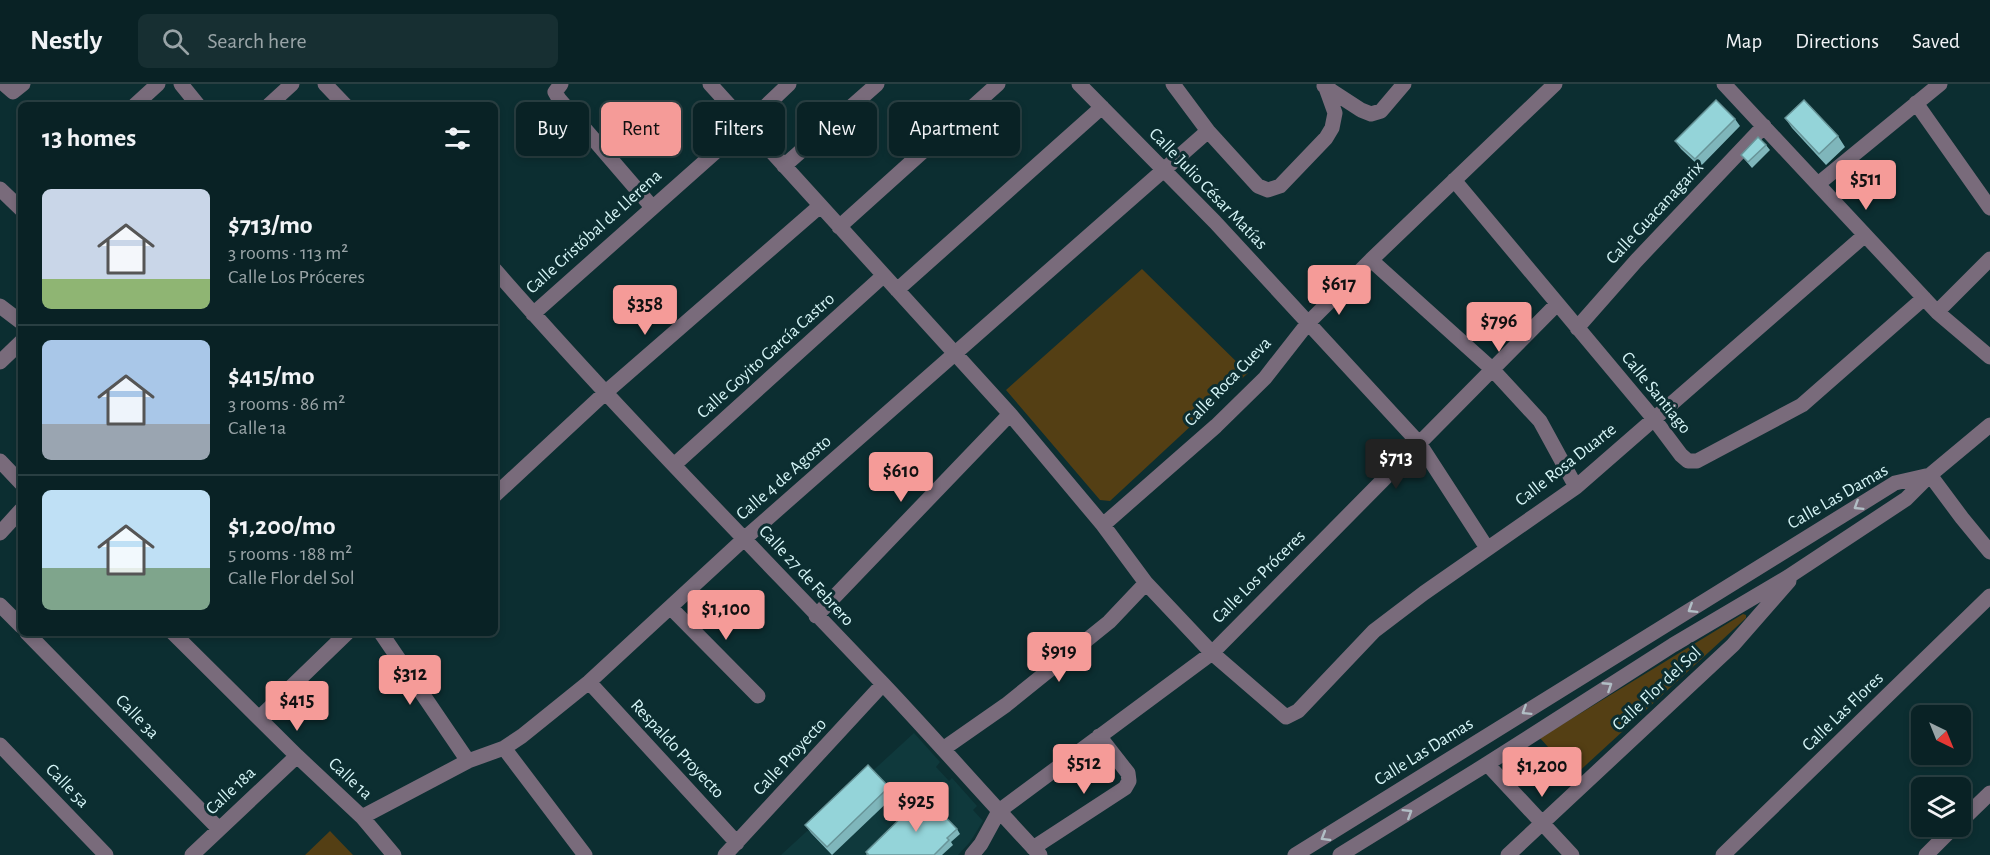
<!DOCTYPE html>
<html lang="en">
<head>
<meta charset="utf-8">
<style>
	:root { --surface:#092225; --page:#172f32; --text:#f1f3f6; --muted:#99a4a7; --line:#293f42; --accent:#f59b98 }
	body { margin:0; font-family:"Alegreya Sans",sans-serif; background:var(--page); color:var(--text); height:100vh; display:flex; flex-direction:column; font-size:22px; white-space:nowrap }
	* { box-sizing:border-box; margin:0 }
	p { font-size:20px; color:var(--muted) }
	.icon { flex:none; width:33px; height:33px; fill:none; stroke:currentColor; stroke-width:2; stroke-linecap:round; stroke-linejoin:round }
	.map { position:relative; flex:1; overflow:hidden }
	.sheet { position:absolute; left:18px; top:18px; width:480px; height:534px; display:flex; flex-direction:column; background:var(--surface); border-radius:9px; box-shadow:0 3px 9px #0003,0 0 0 2px var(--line) }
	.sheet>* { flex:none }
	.hud { position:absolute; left:516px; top:18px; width:570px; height:54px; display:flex; gap:12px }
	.needle { width:39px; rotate:137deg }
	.fabs { position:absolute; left:1911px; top:621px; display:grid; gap:12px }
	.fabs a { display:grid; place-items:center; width:60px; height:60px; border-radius:9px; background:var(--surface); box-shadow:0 3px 9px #0003,0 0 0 2px var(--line); font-size:30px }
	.price { position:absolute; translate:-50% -51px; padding:0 14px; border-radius:6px; background:var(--accent); color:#111; font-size:20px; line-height:39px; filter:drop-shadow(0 2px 3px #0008) }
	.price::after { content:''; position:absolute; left:50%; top:36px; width:18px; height:14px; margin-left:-9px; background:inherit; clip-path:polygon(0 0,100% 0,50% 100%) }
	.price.selected { background:#222; color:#fff }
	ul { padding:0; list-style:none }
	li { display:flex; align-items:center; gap:18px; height:150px; padding:0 24px }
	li+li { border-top:2px solid var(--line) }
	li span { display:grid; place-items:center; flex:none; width:168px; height:120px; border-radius:9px; color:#555 }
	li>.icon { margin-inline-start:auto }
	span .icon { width:72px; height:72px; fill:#fffc; stroke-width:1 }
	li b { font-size:26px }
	h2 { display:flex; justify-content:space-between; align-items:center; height:72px; padding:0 24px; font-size:26px }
	.chip { padding:0 21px; border-radius:9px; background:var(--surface); box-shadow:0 3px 9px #0003,0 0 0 2px var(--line); font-size:21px; line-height:54px }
	.chip.selected { background:var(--accent); color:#111 }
	header { display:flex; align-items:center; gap:36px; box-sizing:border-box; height:84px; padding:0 30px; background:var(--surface); border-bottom:2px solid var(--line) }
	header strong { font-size:28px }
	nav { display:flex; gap:33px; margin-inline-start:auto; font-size:21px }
	.search { width:420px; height:54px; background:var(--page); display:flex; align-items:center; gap:15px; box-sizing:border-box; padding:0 21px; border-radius:9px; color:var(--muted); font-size:22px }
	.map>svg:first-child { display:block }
	.built { fill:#0f393c }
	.green { fill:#543f14 }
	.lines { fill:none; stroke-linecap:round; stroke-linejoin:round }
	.minor { stroke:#796b7b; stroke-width:15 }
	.wall { fill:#7fb6bb }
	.building { fill:#94d4d9; stroke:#689498; stroke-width:1.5 }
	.oneway { stroke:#b1bec5 }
	.labels { text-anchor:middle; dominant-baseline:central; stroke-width:6; stroke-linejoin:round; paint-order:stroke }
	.street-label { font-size:18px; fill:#d6f5f7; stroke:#0c2e31 }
</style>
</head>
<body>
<header>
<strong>Nestly</strong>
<div class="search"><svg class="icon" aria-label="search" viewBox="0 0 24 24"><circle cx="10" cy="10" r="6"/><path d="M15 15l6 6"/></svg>Search here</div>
<nav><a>Map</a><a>Directions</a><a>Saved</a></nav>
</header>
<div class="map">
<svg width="1990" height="771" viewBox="0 0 1990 771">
	<rect width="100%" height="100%" fill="#0c2e31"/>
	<!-- built -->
	<path class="built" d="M914,649L940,678L936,683L949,697L952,694L977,722L973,726L983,737L970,758L958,771H781Z"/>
	<!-- green -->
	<path class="green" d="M1142,185L1248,289L1110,417L1100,416L1006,306Z
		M1743,530L1746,531V534L1574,692L1540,654Z
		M330,747L353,771H305Z"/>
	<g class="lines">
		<!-- minor -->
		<path class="minor" d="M4,0L13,8L23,0
			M181,0L198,21
			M325,0L345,21
			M561,0L555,8L559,15L652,123
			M710,0L1010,330L1103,441L1146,499L1212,569L1286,633L1298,627L1374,547L1424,509L1576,403L1865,151
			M1079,0L1215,138L1419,359L1487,464
			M1173,0L1208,47L1258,102L1268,106L1280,102L1326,54L1332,44L1335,29L1326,4L1328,0
			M1724,0L1937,228L1990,273
			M1324,2L1361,26L1371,30L1381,27L1404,0
			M1916,19L1990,124
			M135,21L158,0
			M269,21L292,0
			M784,82L877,0
			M1454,96L1654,335L1681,371L1688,377H1697L1802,321L1924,214
			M1818,100L1940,0
			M0,105L21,125
			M839,143L998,0
			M1371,176L1492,285L1540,337L1576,403
			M495,186C620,329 753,463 883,600C936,656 987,715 1040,771
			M897,206L1102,23
			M0,222L21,238
			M1937,228L1990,175
			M533,230L747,40L789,0
			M1577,244L1636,177L1764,42
			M0,278L21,258
			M0,377L21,399
			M674,381L883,192
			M1930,391L1962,434L1990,468
			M495,411L606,308L820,122
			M1103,441L1216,342L1265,294L1308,239L1371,176L1555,0
			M0,449L21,426
			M0,521L21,542
			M671,524L758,612
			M816,532L1010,330
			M27,549L219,745
			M173,549L297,672L362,733L394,771
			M381,549L468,677
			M589,598L737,759
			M259,634L347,549
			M0,661L106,771
			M504,664L585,771
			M943,665L1006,621L1109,538L1146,499
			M1487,680L1572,771
			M362,733L468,677L504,664L522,652L589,598L744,455L1208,47
			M1960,738L1990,709
			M1033,764L1125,704L1129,697L1128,689L1099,652
			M192,771L297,672
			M725,771L883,600
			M972,771L981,760L999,727L1212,569L1557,220
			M1295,771L1895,399L1930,391
			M1340,771L1487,680L1673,561L1788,493L1906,415L1930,391L1990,341
			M1508,771L1733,561L1789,497
			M1723,771L1990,512
			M1926,771L1955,742"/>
	</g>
	<!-- wall -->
	<path class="wall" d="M1785,34L1838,52L1845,63L1826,81L1792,44Z
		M1735,35L1740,42L1700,83L1681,65L1675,57Z
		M1766,61L1770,66L1752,84L1741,71Z
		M889,703L895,711L832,771L811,749L805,741Z
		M915,723L957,745L960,750L951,758L953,761L942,771H867L866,768Z"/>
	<!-- building -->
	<path class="building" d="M1716,16L1735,35L1695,75L1675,57Z
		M1804,16L1838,52L1819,70L1785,34Z
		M1758,53L1766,61L1748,78L1741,71Z
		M868,681L889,703L827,763L805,741Z
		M926,713L957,745L947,754L949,756L934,771H867L868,770L866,768L914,721L915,723Z"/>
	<!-- one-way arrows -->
	<defs><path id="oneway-chevron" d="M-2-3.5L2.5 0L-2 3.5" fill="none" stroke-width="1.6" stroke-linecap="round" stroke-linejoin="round" transform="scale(1.5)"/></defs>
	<g class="oneway">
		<use href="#oneway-chevron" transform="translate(1858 422) rotate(148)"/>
		<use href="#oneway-chevron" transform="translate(1692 525) rotate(148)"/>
		<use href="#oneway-chevron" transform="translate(1608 602) rotate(-33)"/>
		<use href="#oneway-chevron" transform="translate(1526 627) rotate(148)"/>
		<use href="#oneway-chevron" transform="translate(1408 729) rotate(-32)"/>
		<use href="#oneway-chevron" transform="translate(1325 753) rotate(149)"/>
	</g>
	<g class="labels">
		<!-- street labels -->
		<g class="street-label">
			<text transform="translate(1208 105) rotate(46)">Calle Julio César Matías</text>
			<text transform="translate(1655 129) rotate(-47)">Calle Guacanagarix</text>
			<text transform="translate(594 148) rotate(-42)">Calle Cristóbal de Llerena</text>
			<text transform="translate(766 272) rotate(-42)">Calle Goyito García Castro</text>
			<text transform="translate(1228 298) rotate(-46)">Calle Roca Cueva</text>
			<text transform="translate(1656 309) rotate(51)">Calle Santiago</text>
			<text transform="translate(1566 381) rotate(-38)">Calle Rosa Duarte</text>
			<text transform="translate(784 394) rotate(-41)">Calle 4 de Agosto</text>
			<text transform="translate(1838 413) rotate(-30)">Calle Las Damas</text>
			<text transform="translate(806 492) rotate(47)">Calle 27 de Febrero</text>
			<text transform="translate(1259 493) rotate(-45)">Calle Los Próceres</text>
			<text transform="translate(1657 605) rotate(-43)">Calle Flor del Sol</text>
			<text transform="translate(1843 628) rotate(-44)">Calle Las Flores</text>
			<text transform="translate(137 633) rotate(46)">Calle 3a</text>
			<text transform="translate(677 665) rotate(47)">Respaldo Proyecto</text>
			<text transform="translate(1424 668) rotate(-32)">Calle Las Damas</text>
			<text transform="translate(790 673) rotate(-47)">Calle Proyecto</text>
			<text transform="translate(350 695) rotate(43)">Calle 1a</text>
			<text transform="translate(67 702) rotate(46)">Calle 5a</text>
			<text transform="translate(231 707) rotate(-43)">Calle 18a</text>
		</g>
	</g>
</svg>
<div class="fabs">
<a><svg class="needle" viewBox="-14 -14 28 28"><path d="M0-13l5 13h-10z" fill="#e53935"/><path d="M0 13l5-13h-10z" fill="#99a4a7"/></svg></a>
<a><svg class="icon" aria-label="layers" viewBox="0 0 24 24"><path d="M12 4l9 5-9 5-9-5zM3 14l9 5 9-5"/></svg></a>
</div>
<b class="price" style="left:1866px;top:127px">$511</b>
<b class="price" style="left:1339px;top:232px">$617</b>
<b class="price" style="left:645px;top:252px">$358</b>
<b class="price" style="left:1499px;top:269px">$796</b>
<b class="price selected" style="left:1396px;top:406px">$713</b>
<b class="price" style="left:901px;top:419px">$610</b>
<b class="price" style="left:726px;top:557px">$1,100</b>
<b class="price" style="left:1059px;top:599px">$919</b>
<b class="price" style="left:410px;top:622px">$312</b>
<b class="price" style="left:297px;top:648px">$415</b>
<b class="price" style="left:1084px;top:711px">$512</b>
<b class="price" style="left:1542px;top:714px">$1,200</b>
<b class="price" style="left:916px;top:749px">$925</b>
<div class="hud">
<a class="chip">Buy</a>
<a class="chip selected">Rent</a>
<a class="chip">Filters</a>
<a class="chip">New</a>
<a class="chip">Apartment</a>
</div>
<section class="sheet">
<h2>13 homes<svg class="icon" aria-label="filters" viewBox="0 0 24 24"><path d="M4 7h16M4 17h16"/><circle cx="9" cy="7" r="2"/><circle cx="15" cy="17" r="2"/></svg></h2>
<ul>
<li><span style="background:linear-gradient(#c9d6e8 75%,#8fb573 0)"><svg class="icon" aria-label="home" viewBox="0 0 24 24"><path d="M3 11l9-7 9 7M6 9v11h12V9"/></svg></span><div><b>$713/mo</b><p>3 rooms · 113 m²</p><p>Calle Los Próceres</p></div></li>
<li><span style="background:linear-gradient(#a9c7e8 70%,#9aa5b1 0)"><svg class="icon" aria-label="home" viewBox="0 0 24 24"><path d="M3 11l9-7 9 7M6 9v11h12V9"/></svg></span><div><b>$415/mo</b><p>3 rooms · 86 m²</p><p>Calle 1a</p></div></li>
<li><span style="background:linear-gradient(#bfe0f5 65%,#7fa58c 0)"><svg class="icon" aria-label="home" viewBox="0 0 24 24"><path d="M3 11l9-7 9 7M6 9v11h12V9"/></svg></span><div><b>$1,200/mo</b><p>5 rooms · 188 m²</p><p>Calle Flor del Sol</p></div></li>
</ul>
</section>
</div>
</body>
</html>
